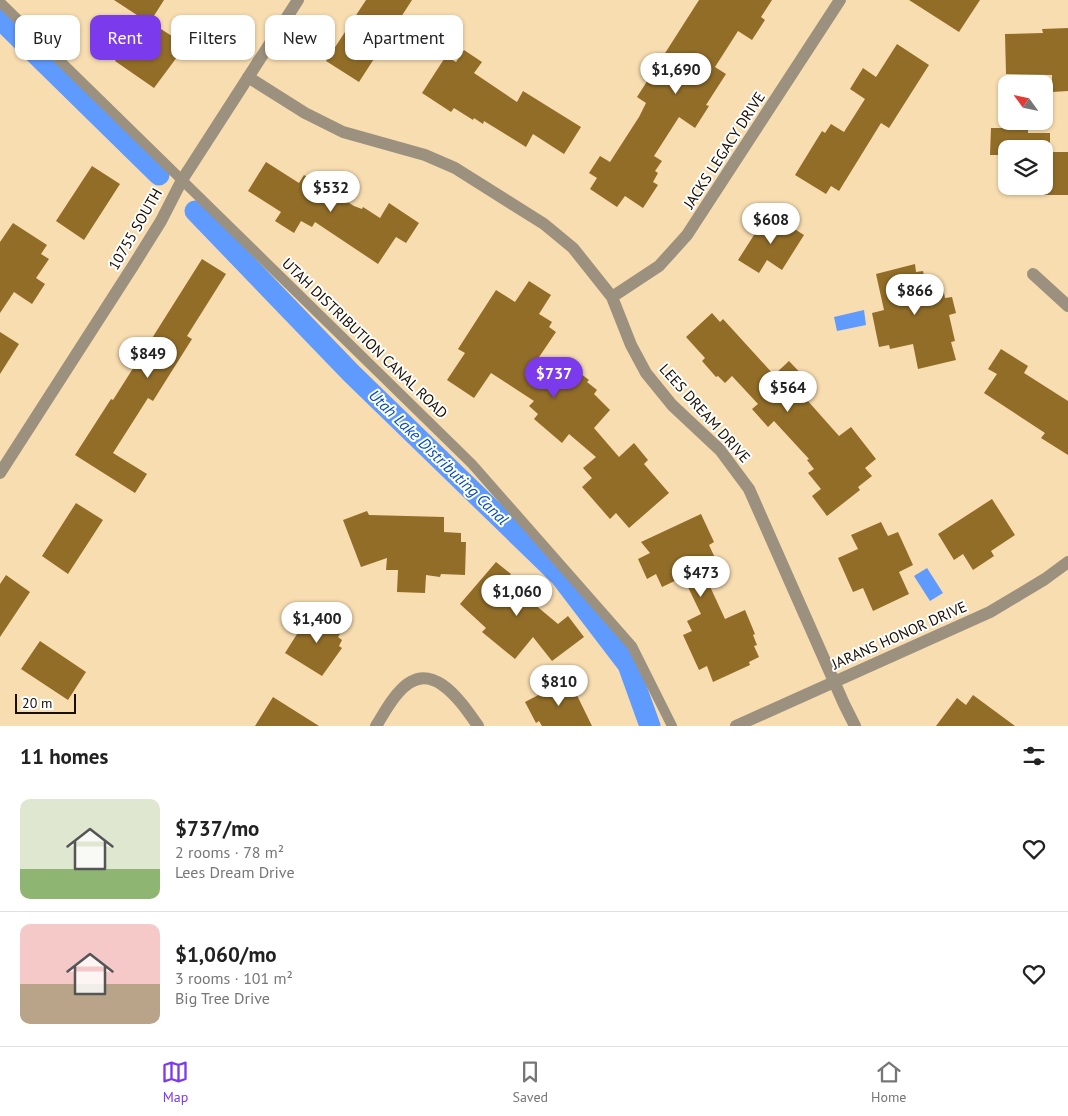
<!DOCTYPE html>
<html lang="en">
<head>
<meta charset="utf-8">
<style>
	:root { --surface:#fff; --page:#f6f6f6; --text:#222; --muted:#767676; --line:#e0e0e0; --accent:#7c3aed }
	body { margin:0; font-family:"PT Sans",sans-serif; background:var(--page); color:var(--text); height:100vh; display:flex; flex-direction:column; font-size:19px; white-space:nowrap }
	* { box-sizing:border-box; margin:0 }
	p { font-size:16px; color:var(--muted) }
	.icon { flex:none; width:28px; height:28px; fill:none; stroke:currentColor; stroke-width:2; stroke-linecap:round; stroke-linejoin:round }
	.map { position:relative; height:726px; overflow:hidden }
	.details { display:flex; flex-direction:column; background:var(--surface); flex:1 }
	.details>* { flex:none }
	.banner { position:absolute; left:15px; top:15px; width:500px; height:45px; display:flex; gap:10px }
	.needle { width:32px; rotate:303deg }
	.controls { position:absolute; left:998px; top:75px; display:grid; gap:10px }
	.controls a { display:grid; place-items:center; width:55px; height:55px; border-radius:10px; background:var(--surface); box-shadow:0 1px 4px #0004; font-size:25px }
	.scale { position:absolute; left:15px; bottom:12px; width:61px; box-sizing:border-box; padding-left:5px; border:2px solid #180e01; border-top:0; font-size:14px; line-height:18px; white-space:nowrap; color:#180e01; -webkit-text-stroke:4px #fff; paint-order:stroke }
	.price { position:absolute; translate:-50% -42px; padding:0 11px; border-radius:18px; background:#fff; color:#222; font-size:16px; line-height:32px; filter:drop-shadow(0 1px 2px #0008) }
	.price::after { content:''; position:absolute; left:50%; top:30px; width:15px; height:11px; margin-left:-8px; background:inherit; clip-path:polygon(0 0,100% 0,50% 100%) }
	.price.active { background:var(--accent); color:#fff }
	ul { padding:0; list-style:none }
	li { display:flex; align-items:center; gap:15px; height:125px; padding:0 20px }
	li+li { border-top:1px solid var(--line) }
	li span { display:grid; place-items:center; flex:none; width:140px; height:100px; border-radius:10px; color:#555 }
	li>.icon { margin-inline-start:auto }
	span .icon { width:60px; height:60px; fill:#fffc; stroke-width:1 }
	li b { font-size:21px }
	h2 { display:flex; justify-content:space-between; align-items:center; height:60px; padding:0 20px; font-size:21px }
	.tag { padding:0 18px; border-radius:10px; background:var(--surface); box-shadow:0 1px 4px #0004; font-size:18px; line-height:45px }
	.tag.active { background:var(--accent); color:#fff }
	.tab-bar { display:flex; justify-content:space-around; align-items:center; height:70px; border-top:1px solid var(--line); background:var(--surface); font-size:14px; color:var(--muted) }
	.tab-bar a { display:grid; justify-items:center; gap:2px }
	.tab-bar .active { color:var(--accent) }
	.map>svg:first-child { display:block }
	.water { fill:#5f9afe }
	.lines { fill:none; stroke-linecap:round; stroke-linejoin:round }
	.canal { stroke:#5f9afe; stroke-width:21 }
	.building { fill:#916d28 }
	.lane { stroke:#9c917e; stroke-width:10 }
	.street { stroke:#9c917e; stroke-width:12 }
	.labels { text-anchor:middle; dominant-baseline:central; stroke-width:4; stroke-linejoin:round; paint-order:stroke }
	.street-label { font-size:15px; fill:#180e01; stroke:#fff }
	.water-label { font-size:16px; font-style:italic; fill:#004cbe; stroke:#fff }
</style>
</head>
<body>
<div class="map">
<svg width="1068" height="726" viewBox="0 0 1068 726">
	<rect width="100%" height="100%" fill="#f8ddb0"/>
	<!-- water -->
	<path class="water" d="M864,310L866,325L837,331L834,317Z
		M927,568L943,593L930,601L914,576Z"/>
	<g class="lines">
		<!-- canal -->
		<path class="canal" d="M0,19L159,175
			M195,211L351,373L560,576L628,665L650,726"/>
	</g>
	<!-- building -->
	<path class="building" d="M114,0H164L150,22L186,45L154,88L115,61L143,19Z
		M366,0H412L359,82L326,61Z
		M699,0H772L761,17L765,20L752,40L738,31L715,67L726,74L706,105L709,106L695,128L679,117L654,156L662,161L655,171L658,173L653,182L658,185L643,208L625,196L617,207L590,189L597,178L589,173L600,156L610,162L639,117L646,103L637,97Z
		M909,0H980L959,32Z
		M1068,28V91L1052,92V75L1006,74L1005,34L1043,33L1042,29Z
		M897,44L929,65L889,128L881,123L839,191L831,186L826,194L795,175L822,131L825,133L831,124L844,132L865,99L850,89L863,68L876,77Z
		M464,50L482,62L474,73L517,102L523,91L581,127L564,154L533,134L526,147L484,121L483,124L474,118L473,120L454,108L451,112L422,93L446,56L456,62Z
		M991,128H1028V133H1050V149H1006V155H990Z
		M1044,152H1068V195H1044Z
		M266,162L299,183L304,175L354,206L362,209L363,207L380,218L389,203L419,223L406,243L396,237L378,264L315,222L312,227L301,221L294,233L275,221L281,212L248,191Z
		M92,166L120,184L84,240L56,221Z
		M771,214L804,235L782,270L767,260L759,273L738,260L763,221L765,223Z
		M13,223L47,245L41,254L49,259L36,278L45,284L32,304L14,292L0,313V242Z
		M202,259L226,274L187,336L192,339L153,401L148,398L113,453L147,474L135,493L75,455L111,399L113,400Z
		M915,264L916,272L923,271L925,280L931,279L934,291L943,288L945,298L952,297L956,313L949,315L955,341L951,342L956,360L918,369L913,344L890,349L889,345L879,347L872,313L884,310L876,274Z
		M529,281L551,295L539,314L552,322L549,327L556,332L533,366L560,389L576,370L589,380L587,382L597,390L594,394L610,410L594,428L619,457L634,443L648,460L644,464L669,493L629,528L616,513L610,519L582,487L592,478L583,468L596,457L569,434L562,443L534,419L538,414L529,406L534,401L491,373L474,398L447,380L465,353L458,349L496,290L515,302Z
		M712,313L720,322L723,319L774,375L789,361L809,382L799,391L839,436L851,427L876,459L865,468L872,476L858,487L860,490L827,516L812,496L821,489L808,473L814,469L807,460L809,459L774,421L768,427L752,409L758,404L732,376L725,383L718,376L716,377L702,361L705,358L686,337Z
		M0,332L19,344L0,374Z
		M1001,349L1028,366L1024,373L1068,401V455L1041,438L1045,433L984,393L997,374L988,369Z
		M992,499L1015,535L991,551L994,556L973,570L963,554L954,560L938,534Z
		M76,503L103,520L68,574L42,556Z
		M367,511L369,515L444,517V532L461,533V542H466L465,575L441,574L440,577L426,575L425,593L397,592L398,570H386L387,558L361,567L343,520Z
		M701,514L714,542L709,545L722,573L707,580L725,619L745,610L755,634L753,635L757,645L754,646L759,657L749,662L750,665L713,682L707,666L699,670L683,635L692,631L687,621L701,614L683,577L662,587L656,574L647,579L638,559L650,553L641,542Z
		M881,522L888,536L898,532L913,565L899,572L909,594L873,611L863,588L853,592L838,558L858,549L851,535Z
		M496,562L511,574L507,579L515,588L558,624L568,616L584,637L552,661L533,637L515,659L482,632L486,628L460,604Z
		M6,575L30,592L0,637V584Z
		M311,612L324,620L326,617L344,628L338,637L342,640L339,646L342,648L322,676L285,653Z
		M40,641L86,672L68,700L21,669Z
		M569,679L592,726H542L539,721L536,723L525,702Z
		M973,695L1015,726H936L957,698L966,705Z
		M273,697L319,726H255Z"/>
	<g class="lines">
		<!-- lane -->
		<path class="lane" d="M0,2L472,464L632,646L672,726"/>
		<!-- street -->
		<path class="street" d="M248,77L305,113L343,132L425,155L455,168L544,224L573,248L612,297L631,345L646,373L672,405L720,450L749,489L844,704L855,726
			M1033,274L1068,306
			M612,297L659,266L687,235L840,0
			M0,473L133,266L161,221L182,180L298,0
			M376,726C383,715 389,703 398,693C430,655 460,700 478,726
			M736,726L990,612L1045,579L1068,562"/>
	</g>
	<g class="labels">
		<!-- street labels -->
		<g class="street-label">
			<text transform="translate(724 150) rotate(-57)">JACKS LEGACY DRIVE</text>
			<text transform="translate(135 229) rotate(-60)">10755 SOUTH</text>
			<text transform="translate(365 338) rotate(44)">UTAH DISTRIBUTION CANAL ROAD</text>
			<text transform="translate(705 413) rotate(48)">LEES DREAM DRIVE</text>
			<text transform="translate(899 635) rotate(-24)">JARANS HONOR DRIVE</text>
		</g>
		<!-- water labels -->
		<g class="water-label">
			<text transform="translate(439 457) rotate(44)">Utah Lake Distributing Canal</text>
		</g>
	</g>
</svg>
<div class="controls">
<a><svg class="needle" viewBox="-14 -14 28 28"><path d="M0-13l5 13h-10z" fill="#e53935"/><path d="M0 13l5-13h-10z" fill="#767676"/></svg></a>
<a><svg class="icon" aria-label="layers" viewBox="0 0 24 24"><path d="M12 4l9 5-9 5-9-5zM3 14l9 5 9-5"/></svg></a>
</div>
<div class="scale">20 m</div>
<b class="price" style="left:676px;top:95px">$1,690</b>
<b class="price" style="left:331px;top:213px">$532</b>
<b class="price" style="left:771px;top:245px">$608</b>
<b class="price" style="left:915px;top:316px">$866</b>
<b class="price" style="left:148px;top:379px">$849</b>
<b class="price active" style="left:554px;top:399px">$737</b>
<b class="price" style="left:788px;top:413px">$564</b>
<b class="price" style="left:701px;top:598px">$473</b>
<b class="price" style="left:517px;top:617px">$1,060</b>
<b class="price" style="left:317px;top:644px">$1,400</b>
<b class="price" style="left:559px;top:707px">$810</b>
<div class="banner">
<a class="tag">Buy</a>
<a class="tag active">Rent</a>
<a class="tag">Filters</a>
<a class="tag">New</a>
<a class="tag">Apartment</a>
</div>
</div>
<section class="details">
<h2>11 homes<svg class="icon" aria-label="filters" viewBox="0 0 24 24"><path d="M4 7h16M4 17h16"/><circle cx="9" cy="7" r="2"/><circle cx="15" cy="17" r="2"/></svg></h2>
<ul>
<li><span style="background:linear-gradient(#dfe7d0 70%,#8fb573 0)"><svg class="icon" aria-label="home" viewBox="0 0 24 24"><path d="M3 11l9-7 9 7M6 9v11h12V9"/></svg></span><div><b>$737/mo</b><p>2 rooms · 78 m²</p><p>Lees Dream Drive</p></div><svg class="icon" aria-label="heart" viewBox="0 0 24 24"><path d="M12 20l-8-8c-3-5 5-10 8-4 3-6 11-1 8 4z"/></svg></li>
<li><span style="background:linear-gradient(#f6c9c9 60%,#b9a48a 0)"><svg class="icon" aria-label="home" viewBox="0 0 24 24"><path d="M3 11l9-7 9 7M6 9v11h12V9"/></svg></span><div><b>$1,060/mo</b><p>3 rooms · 101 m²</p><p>Big Tree Drive</p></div><svg class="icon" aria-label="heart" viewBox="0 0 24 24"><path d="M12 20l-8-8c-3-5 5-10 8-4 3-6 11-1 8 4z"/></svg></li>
</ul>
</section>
<nav class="tab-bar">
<a class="active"><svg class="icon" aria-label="map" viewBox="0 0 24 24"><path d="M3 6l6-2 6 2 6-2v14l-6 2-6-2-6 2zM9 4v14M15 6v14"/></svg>Map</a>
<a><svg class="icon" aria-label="saved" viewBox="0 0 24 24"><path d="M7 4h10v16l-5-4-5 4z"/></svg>Saved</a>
<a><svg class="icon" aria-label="home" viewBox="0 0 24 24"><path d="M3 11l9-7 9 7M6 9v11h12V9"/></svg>Home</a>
</nav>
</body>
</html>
